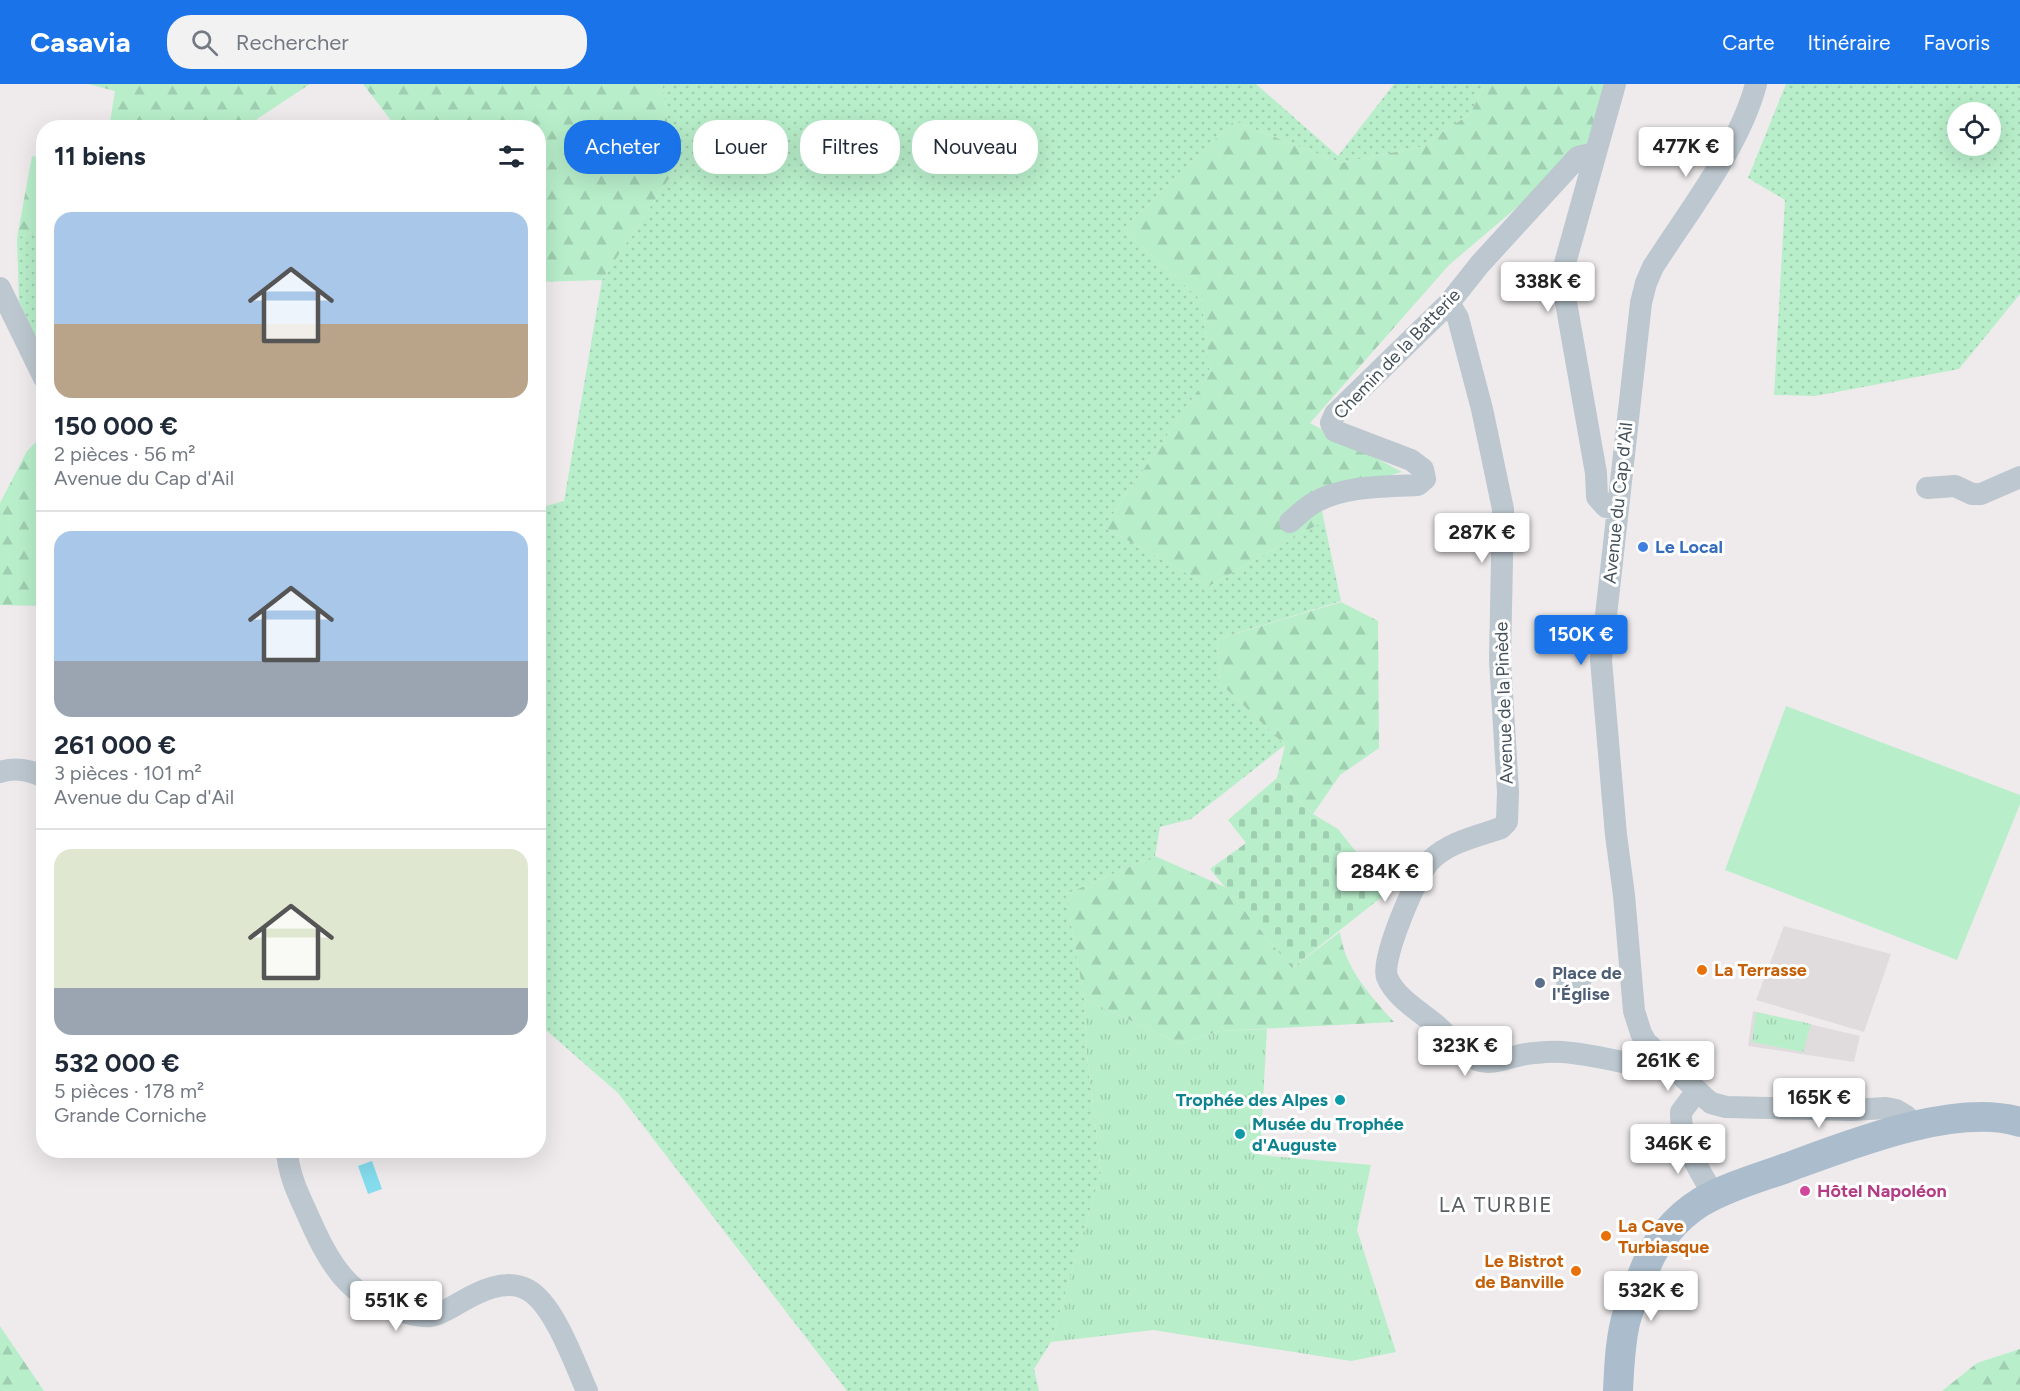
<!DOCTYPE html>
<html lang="fr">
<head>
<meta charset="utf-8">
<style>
	:root { --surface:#fff; --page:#f2f2f3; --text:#1f2937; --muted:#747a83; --line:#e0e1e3; --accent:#1a73e8 }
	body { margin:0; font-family:Figtree,sans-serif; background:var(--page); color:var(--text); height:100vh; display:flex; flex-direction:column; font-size:22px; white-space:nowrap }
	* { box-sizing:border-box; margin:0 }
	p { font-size:20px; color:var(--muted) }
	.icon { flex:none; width:33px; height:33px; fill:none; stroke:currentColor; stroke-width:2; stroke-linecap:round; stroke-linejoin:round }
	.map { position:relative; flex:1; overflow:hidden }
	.sheet { position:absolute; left:36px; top:36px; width:510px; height:1038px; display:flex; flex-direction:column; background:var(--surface); border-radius:24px; box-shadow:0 6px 24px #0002 }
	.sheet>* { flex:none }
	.top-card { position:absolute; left:564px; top:36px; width:570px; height:54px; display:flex; gap:12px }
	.tools { position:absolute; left:1947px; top:18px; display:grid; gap:12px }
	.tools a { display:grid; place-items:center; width:54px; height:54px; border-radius:50%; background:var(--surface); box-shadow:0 6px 24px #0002; font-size:30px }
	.price { position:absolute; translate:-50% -51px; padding:0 14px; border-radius:6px; background:#fff; color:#222; font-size:20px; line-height:39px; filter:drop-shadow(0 2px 3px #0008) }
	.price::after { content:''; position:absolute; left:50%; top:36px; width:18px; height:14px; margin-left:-9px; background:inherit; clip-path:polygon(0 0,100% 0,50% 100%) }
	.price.selected { background:var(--accent); color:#fff }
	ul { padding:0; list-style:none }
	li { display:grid; align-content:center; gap:12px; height:318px; padding:0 18px }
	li+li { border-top:2px solid var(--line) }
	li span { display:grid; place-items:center; height:186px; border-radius:18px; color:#555 }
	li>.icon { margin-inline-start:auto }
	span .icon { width:108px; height:108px; fill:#fffc; stroke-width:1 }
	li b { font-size:26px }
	h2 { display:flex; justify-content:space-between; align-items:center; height:72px; padding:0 18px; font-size:26px }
	.pill { padding:0 21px; border-radius:24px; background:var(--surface); box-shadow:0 6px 24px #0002; font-size:21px; line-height:54px }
	.pill.selected { background:var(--accent); color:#fff }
	header { display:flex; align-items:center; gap:36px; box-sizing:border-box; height:84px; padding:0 30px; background:var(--accent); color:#fff }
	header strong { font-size:28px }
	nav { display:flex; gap:33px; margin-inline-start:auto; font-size:21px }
	.search { width:420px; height:54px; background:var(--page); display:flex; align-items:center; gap:15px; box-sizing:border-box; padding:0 21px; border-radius:24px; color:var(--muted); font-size:22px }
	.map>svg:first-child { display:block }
	.education { fill:#e0dcde }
	.grass { fill:url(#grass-dots); fill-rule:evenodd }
	.forest { fill:url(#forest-firs) }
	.cemetery { fill:url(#cemetery-stones) }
	.park { fill:url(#park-tufts) }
	.pitch { fill:#b8eeca }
	.water { fill:#84dcec }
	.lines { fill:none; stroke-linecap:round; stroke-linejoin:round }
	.minor { stroke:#bcc7cf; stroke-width:22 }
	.major { stroke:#abbdcc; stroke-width:30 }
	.shop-dot { fill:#3f7fe0; stroke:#fff; stroke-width:2 }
	.food-dot { fill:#e8710a; stroke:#fff; stroke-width:2 }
	.service-dot { fill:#5c6f8a; stroke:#fff; stroke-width:2 }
	.culture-dot { fill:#0f9aa8; stroke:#fff; stroke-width:2 }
	.hotel-dot { fill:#d1479c; stroke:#fff; stroke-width:2 }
	.labels { text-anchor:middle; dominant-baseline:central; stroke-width:6; stroke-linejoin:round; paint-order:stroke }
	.street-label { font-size:18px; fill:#445059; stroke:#fff }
	.shop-label { font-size:18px; font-weight:bold; fill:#366cbe; stroke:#fff; text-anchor:start }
	.food-label { font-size:18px; font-weight:bold; fill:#c56008; stroke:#fff; text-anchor:start }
	.service-label { font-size:18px; font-weight:bold; fill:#4e5e75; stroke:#fff; text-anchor:start }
	.culture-label { font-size:18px; font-weight:bold; fill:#0d838f; stroke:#fff; text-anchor:end }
	.hotel-label { font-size:18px; font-weight:bold; fill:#b23c85; stroke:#fff; text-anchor:start }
	.quarter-label { font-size:21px; letter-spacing:1.5px; fill:#585d61; stroke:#fff }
</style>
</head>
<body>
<header>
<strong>Casavia</strong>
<div class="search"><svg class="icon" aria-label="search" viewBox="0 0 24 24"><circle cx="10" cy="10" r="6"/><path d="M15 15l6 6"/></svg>Rechercher</div>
<nav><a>Carte</a><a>Itinéraire</a><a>Favoris</a></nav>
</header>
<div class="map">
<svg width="2020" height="1307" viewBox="0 0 2020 1307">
	<defs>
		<pattern id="grass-dots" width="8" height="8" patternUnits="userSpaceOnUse" patternTransform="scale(1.5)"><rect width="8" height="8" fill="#b8eeca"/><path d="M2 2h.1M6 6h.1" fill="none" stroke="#9fceb0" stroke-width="1.8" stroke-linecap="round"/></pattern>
		<pattern id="forest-firs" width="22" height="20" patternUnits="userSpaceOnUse" patternTransform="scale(1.5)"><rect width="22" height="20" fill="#b8eeca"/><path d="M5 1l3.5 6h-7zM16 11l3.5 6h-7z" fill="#9fceb0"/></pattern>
		<pattern id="cemetery-stones" width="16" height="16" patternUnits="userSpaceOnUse" patternTransform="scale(1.5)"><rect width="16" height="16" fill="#b8eeca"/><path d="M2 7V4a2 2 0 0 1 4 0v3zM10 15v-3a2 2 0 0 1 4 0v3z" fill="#9fceb0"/></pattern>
		<pattern id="park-tufts" width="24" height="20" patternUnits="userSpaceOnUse" patternTransform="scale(1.5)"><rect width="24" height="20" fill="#b8eeca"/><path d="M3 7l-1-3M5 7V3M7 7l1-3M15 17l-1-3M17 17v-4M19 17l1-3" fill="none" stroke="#9fceb0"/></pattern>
	</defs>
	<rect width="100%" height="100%" fill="#efebec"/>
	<!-- education -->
	<path class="education" d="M1784,842L1891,870L1864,948L1756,916Z
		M1753,927L1860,952L1854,978L1748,962Z"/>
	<!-- grass -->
	<path class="grass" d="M662,0H1256L1338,72L1394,0H1485L1470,30L1420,63L1341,79L1234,37L1123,145L1202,217L1210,289L1104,443L1209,502L1324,437L1341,517L1218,555L1220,599L1285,661L1191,735L1160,743L1155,772L1066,810L1084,915L1087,972L1101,1089L1051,1258L1034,1285L1039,1307H847L618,1009L539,940V424L564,417L602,196L674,87Z
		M1786,0H2020V210L1959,285L1815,312L1774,311L1785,116L1748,94ZM1958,28H1990V62H1958Z
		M43,144V270L19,217L17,154Z"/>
	<!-- forest -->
	<path class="forest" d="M88,0H310L257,35L260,43L109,44L115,7Z
		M363,0H662L674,87L602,196L539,198L538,44L396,43Z
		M1485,0H1605L1595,57L1449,181L1310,339L1402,388L1319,412L1324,437L1209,502L1104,443L1210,289L1202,217L1123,145L1234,37L1341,79L1420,63L1470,30Z
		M32,72L43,74V144L17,154Z
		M43,351V522L0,521V419L27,367Z
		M1341,518L1378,537L1379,664L1340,691L1313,730L1277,694L1285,661L1220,599L1218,555Z
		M1155,772L1225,803L1292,884L1340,848C1345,885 1370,911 1394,938L1220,947L1181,960L1084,915L1066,810Z
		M0,1242L44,1307H0Z
		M2020,1265V1307H1942L1977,1279Z"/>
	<!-- cemetery -->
	<path class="cemetery" d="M1277,694L1313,730L1338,745L1388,808L1292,884L1210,785L1246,759L1228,736Z"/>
	<!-- park -->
	<path class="park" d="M1084,915L1181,960L1220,947L1267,945L1260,1071L1371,1081L1357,1146L1396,1268L1351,1277L1153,1246L1051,1258L1101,1089L1087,972Z
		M1756,928L1811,940L1803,968L1752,958Z"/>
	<!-- pitch -->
	<path class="pitch" d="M1786,622L2020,711V720L1957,876L1725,786Z"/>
	<!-- water -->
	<path class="water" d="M372,1077L382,1105L368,1110L358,1082Z"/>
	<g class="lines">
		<!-- minor -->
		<path class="minor" d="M1615,0L1564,183V207L1596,389L1597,413L1606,423L1617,425
			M1756,0C1740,62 1688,128 1653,183L1646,199L1641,219L1601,576L1616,751L1624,811L1634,927L1641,949L1646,958L1703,1012L1711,1019L1726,1023L1852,1026L1886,1024L1896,1026L1906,1032L1911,1043
			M0,204L44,294
			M1449,219L1458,234L1482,325L1503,425L1500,576L1508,708L1507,738L1501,744C1478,752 1449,758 1431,776C1417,789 1380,877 1387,893C1395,913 1419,927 1435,940C1447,950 1463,970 1477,976C1495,983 1516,969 1535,969C1544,968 1553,967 1562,968C1593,970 1625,980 1657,984L1667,979
			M1927,404L1955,402L1972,410H1981L2020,393
			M1290,438C1297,432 1304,425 1312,420C1343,401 1384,403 1418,401L1425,395L1423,385L1411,376L1335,347L1331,339L1335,330L1449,219L1480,180L1578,73L1595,69
			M0,688C16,683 29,686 44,693
			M1567,897L1581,895
			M1697,1007L1681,1028C1680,1059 1700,1086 1714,1112
			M287,1066C288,1088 297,1108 306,1127C327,1175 347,1216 403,1228C411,1230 421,1233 430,1232C440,1231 450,1224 459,1219C478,1208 506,1193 528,1206C554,1220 575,1280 587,1307"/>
		<!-- major -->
		<path class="major" d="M1618,1307C1619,1284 1620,1261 1625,1239C1628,1226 1634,1213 1639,1200C1646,1181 1653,1163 1667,1148C1676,1137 1688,1126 1701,1118C1727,1103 1758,1094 1786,1084C1849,1061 1955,1018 2020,1038"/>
	</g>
	<!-- markers -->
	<circle class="shop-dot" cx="1643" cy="463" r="6"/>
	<g class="food-dot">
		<circle cx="1702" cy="886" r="6"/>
		<circle cx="1606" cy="1152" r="6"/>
		<circle cx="1576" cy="1187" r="6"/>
	</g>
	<circle class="service-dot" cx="1540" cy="899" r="6"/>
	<g class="culture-dot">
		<circle cx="1340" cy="1016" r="6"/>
		<circle cx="1240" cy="1050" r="6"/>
	</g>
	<circle class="hotel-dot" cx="1805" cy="1107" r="6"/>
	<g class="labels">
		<!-- street labels -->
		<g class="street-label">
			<text transform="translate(1397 270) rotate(-46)">Chemin de la Batterie</text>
			<text transform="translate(1618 419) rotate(-84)">Avenue du Cap d'Ail</text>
			<text transform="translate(1504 619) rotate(-92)">Avenue de la Pinède</text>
		</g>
		<!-- shop labels -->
		<g class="shop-label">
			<text x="1655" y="463">Le Local</text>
		</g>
		<!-- food labels -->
		<g class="food-label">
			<text x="1714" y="886">La Terrasse</text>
			<text x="1618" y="1142">La Cave<tspan x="1618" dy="21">Turbiasque</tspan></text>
			<text x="1564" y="1177" text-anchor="end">Le Bistrot<tspan x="1564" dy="21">de Banville</tspan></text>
		</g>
		<!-- service labels -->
		<g class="service-label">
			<text x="1552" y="889">Place de<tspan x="1552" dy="21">l'Église</tspan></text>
		</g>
		<!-- culture labels -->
		<g class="culture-label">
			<text x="1328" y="1016">Trophée des Alpes</text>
			<text x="1252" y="1040" text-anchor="start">Musée du Trophée<tspan x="1252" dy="21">d'Auguste</tspan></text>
		</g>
		<!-- hotel labels -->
		<g class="hotel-label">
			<text x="1817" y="1107">Hôtel Napoléon</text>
		</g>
		<!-- quarter labels -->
		<g class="quarter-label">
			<text x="1496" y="1120">LA TURBIE</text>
		</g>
	</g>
</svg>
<div class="tools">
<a><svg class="icon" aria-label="locate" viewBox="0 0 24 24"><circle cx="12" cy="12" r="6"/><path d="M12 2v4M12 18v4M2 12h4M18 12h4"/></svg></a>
</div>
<b class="price" style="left:1686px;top:94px">477K €</b>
<b class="price" style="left:1548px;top:229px">338K €</b>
<b class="price" style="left:1482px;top:480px">287K €</b>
<b class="price selected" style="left:1581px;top:582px">150K €</b>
<b class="price" style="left:1385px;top:819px">284K €</b>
<b class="price" style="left:1465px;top:993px">323K €</b>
<b class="price" style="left:1668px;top:1008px">261K €</b>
<b class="price" style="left:1819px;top:1045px">165K €</b>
<b class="price" style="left:1678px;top:1091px">346K €</b>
<b class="price" style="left:1651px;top:1238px">532K €</b>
<b class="price" style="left:396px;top:1248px">551K €</b>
<div class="top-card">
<a class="pill selected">Acheter</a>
<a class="pill">Louer</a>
<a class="pill">Filtres</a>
<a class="pill">Nouveau</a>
</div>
<section class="sheet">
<h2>11 biens<svg class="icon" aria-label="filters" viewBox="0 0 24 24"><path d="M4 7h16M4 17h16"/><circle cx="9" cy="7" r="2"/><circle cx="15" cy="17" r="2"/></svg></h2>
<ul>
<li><span style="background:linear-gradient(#a9c7e8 60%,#b9a48a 0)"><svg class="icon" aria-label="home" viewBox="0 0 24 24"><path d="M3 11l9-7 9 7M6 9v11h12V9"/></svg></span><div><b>150 000 €</b><p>2 pièces · 56 m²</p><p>Avenue du Cap d'Ail</p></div></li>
<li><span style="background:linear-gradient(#a9c7e8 70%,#9aa5b1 0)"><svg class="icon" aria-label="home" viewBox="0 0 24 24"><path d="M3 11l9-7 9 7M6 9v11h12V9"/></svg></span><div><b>261 000 €</b><p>3 pièces · 101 m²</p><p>Avenue du Cap d'Ail</p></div></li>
<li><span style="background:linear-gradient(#dfe7d0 75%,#9aa5b1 0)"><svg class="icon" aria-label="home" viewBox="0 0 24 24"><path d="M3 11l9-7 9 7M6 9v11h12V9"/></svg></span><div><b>532 000 €</b><p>5 pièces · 178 m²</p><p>Grande Corniche</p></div></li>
</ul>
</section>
</div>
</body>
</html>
